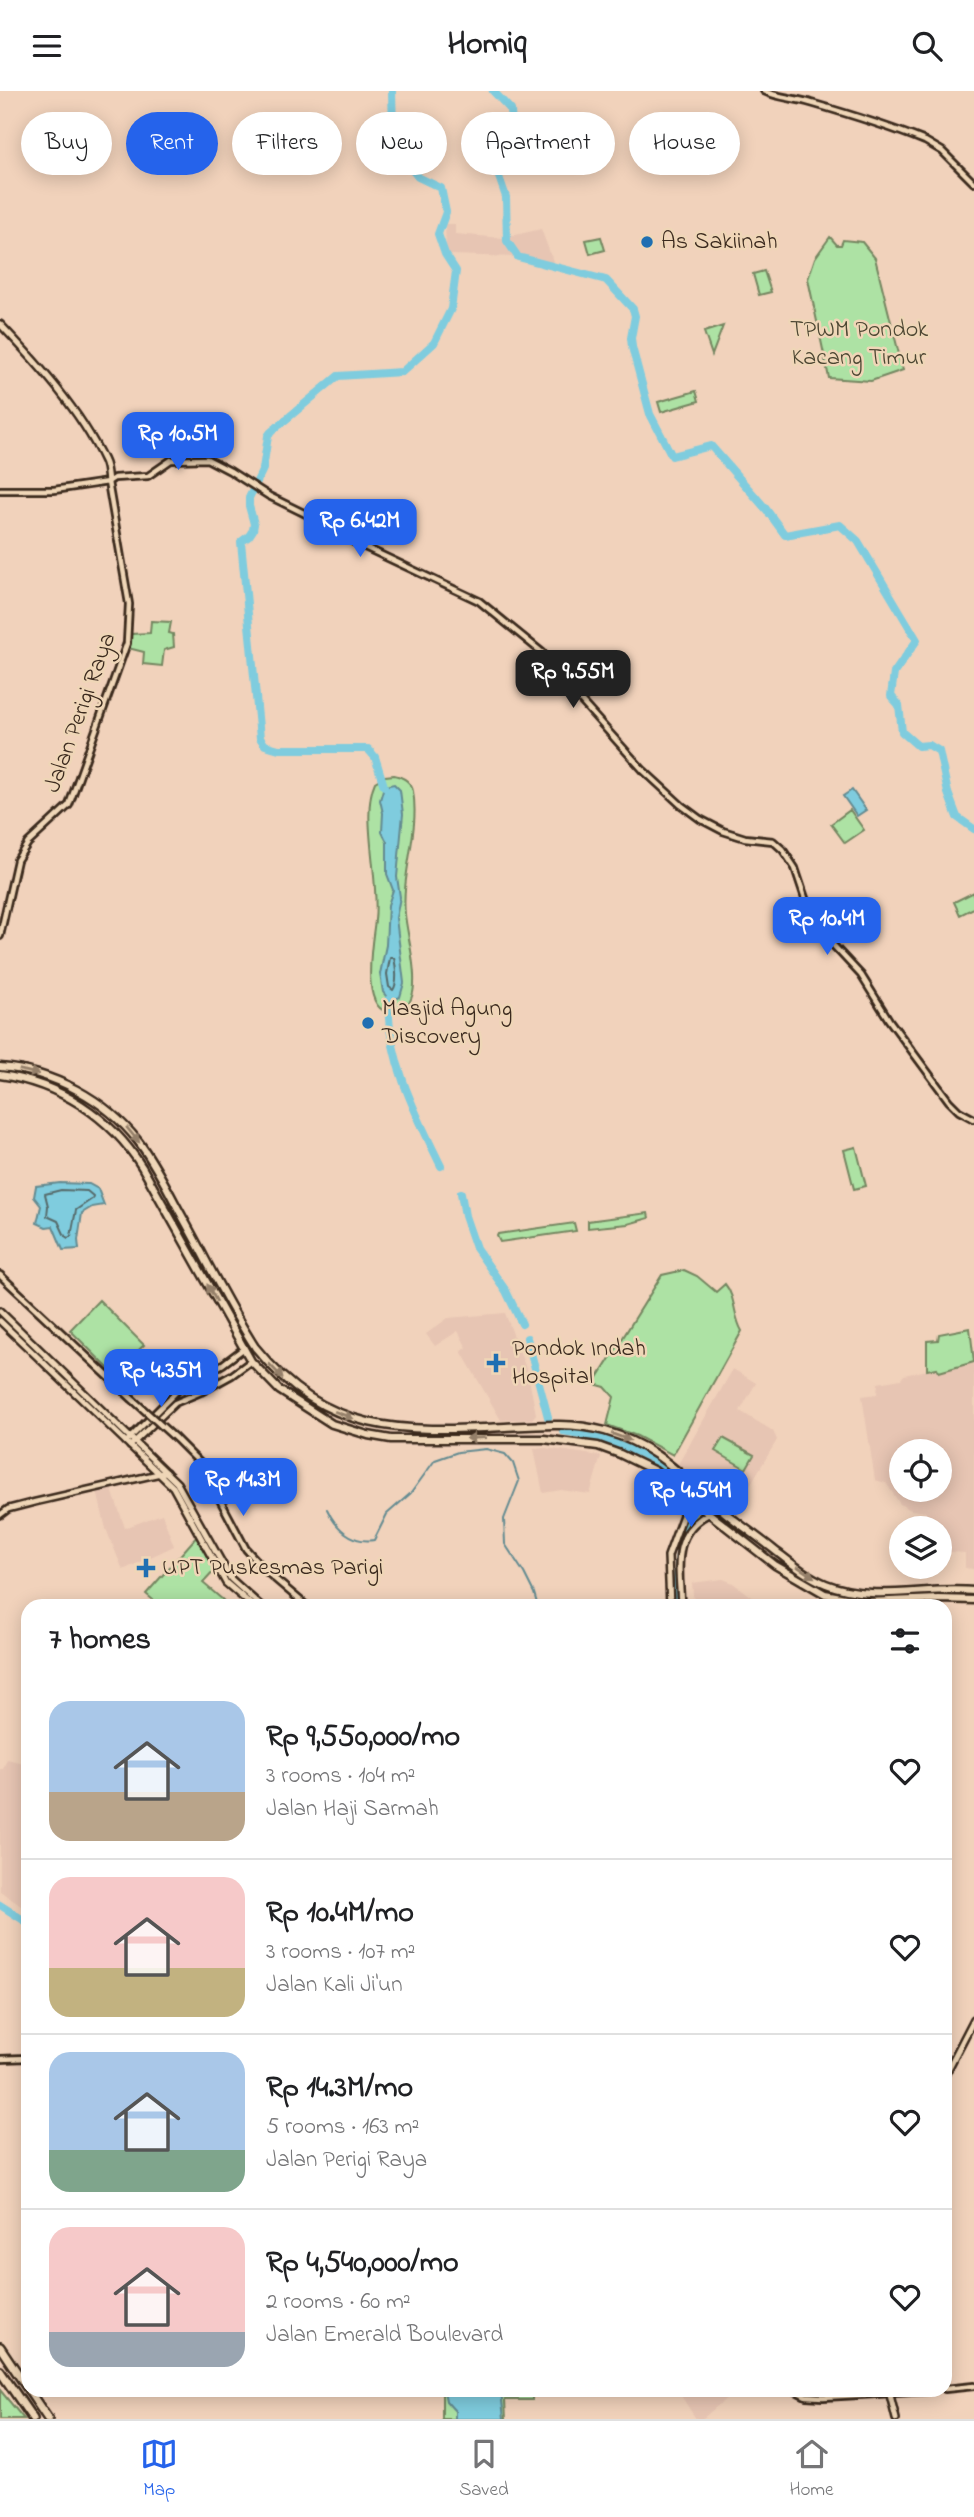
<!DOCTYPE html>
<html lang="en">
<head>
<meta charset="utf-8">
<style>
	:root { --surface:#fff; --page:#f2f2f2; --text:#202124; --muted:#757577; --line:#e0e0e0; --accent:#2563eb }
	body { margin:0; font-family:"Indie Flower",sans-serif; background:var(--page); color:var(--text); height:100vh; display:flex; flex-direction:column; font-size:26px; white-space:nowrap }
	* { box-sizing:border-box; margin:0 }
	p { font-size:23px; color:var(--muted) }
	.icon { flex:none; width:38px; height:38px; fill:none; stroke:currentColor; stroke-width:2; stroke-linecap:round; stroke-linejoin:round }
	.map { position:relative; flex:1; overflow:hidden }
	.drawer { position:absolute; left:21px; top:1508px; width:931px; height:798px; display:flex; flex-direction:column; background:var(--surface); border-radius:21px; box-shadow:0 4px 18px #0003 }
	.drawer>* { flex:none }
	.guide { position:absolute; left:21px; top:21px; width:933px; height:63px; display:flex; gap:14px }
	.controls { position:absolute; left:889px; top:1348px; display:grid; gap:14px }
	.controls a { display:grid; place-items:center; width:63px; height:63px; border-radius:50%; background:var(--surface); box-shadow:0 4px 18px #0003; font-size:35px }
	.price { position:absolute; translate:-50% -60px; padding:0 16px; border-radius:14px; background:var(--accent); color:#fff; font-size:23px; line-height:46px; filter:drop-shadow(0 2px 4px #0008) }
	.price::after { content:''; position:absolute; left:50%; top:42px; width:21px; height:16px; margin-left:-10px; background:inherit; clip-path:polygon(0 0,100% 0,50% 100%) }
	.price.on { background:#222; color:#fff }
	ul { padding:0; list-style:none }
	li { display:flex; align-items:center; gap:21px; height:175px; padding:0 28px }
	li+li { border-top:2px solid var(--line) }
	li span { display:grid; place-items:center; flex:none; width:196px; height:140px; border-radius:21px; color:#555 }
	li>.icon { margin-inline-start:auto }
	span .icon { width:84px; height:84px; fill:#fffc; stroke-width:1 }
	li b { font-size:30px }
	h2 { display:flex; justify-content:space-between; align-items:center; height:84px; padding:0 28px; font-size:30px }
	.pill { padding:0 24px; border-radius:32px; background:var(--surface); box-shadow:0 4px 18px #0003; font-size:24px; line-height:63px }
	.pill.on { background:var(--accent); color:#fff }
	header { display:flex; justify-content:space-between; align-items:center; height:91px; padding:0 28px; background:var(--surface); font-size:32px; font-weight:700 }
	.dock { display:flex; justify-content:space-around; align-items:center; height:98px; border-top:2px solid var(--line); background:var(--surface); font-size:19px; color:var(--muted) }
	.dock a { display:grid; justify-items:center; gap:4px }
	.dock .on { color:var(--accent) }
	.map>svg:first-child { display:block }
	.built { fill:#e7c5b3; fill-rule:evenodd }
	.green { fill:#ade2a4; stroke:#748661; stroke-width:2 }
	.water { fill:#7fccde; stroke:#648b91; stroke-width:2 }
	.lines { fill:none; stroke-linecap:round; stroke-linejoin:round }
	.shore { stroke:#566b6b; stroke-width:2 }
	.stream { stroke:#648b91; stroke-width:2 }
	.river { stroke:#7fccde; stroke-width:8 }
	.tertiary-casing { stroke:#3b2a1e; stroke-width:10 }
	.secondary-casing { stroke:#3b2a1e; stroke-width:10 }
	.primary-casing { stroke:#3b2a1e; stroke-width:11 }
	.motorway-casing { stroke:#3b2a1e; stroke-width:12 }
	.tertiary { stroke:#efd6b7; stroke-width:4.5 }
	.secondary { stroke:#efd6b7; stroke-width:5 }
	.primary { stroke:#efd6b7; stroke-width:6 }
	.motorway { stroke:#efd6b7; stroke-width:7 }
	.tertiary-bridge-casing { stroke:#3b2a1e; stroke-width:10; stroke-linecap:butt }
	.tertiary-bridge { stroke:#efd6b7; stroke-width:4.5 }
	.oneway { fill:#95806a }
	.poi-dot { fill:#1f6fb2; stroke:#efd6b7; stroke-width:2.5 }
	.labels { text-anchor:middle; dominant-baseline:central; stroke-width:5; stroke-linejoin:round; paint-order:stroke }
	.poi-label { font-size:24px; fill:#3b2a1e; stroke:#efd6b7; text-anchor:start }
	.park-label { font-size:24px; fill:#4c4632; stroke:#efd6b7 }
	.street-label { font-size:24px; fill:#3b2a1e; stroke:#efd6b7 }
</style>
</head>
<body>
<header><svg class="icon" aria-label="menu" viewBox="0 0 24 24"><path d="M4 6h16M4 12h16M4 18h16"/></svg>Homiq<svg class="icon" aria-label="search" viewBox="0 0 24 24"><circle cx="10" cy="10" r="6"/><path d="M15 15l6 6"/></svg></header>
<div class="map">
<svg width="974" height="2328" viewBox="0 0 974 2328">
	<rect width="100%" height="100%" fill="#f1d2bb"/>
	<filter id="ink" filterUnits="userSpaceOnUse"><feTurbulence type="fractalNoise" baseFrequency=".0143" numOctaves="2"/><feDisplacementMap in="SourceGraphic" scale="14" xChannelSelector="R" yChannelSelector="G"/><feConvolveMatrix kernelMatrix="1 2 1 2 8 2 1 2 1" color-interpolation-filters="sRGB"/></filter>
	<g filter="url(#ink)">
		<!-- built -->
		<path class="built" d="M445,133H455V143L503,147L541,138L553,170L549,174L532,172L520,166L449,164L446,161Z
			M505,1222L528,1283L536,1323L532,1328L501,1329L461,1260L467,1257L458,1240L435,1255L426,1243L448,1227Z
			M974,1271V1478L965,1477V1462L940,1460V1437H929L926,1421L911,1419L900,1413L886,1392L875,1389L862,1305L877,1303L878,1292L901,1288L904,1284L937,1277L939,1281ZM901,1360H940V1398H901Z
			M733,1278L756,1292L740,1320L773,1340L777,1349L750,1394L741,1389L725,1412L677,1375Z
			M545,1357L601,1365L590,1403L561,1399L543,1402L534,1358Z
			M111,1396L125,1437L162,1423L174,1455L123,1479L106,1438L97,1400Z
			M723,1488L733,1492L763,1515H694L692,1492Z
			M7,1668L28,1673V1820L0,1800V1678H3Z
			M678,2300H735L702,2328H696Z"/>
		<!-- green -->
		<path class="green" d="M601,146L605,159L590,163L586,149Z
			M830,146L837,154H841L843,149L862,151L875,167L903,279L871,290L829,287L808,188L815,167Z
			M764,180L771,201L759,204L753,183Z
			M723,235L712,264L704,241Z
			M696,300L699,310L661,321L658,311Z
			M151,530L171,531L169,542L173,543L174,556L164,559L162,575L143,573L144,561L128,557L131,543L150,542Z
			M394,684C403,686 411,691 413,700C420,741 401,782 405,823C407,845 420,888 411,908C409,914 403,920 396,921C357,928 373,847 375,829C380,790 360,723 375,691L385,685Z
			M850,719L864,739L845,752L831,733Z
			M974,801V817L960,824L954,811Z
			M856,1056L866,1095L854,1098L844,1059Z
			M648,1122L649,1127L628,1133L588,1137V1130Z
			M574,1132L576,1140L500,1151L497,1145L498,1143Z
			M684,1179L697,1185L716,1201L725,1193C736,1206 733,1225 742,1240L673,1364L637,1345L607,1334L614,1306L605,1296L594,1293L662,1184Z
			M99,1209L144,1254L114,1283L70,1239Z
			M970,1237L974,1271L939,1281L937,1277L927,1279V1250L938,1249L939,1243Z
			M723,1347L754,1364L746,1378L715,1360Z
			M198,1444L216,1478L203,1492L223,1509L217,1515H160L146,1503Z
			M0,2299L24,2328H0Z
			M442,2300H532V2309H505L506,2328H442Z"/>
		<!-- water -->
		<path class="water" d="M394,693L400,699L403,723L397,786L400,806L396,827L404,892L400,906L394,909H389L383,901L380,883L386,854L388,814L393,799L387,783V751L382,741L383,722L380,709L384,695Z
			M852,699L866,719L857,725L843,705Z
			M60,1092L89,1093L98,1098L104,1114L92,1116L82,1122L78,1149L79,1158L63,1159L53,1135L46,1136L37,1132L41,1115L34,1106L36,1095Z
			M444,2300H501L504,2328H455V2320L446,2310Z"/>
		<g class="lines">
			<!-- shore -->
			<path class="shore" d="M390,867H394C396,875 398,893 393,899L389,896L387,883Z
				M61,1099L87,1100L93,1105L92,1108L76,1119L71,1145L68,1147L65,1145L58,1130L47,1125L48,1115L45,1103Z"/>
			<!-- stream -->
			<path class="stream" d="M327,1418C335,1436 352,1453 374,1449L387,1423L411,1402L435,1369L458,1361L486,1358L505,1363L513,1372L519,1390L504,1428L505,1453L524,1482L534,1502L538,1516"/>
			<!-- river -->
			<path class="river" d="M493,0L511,19L512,38L497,80L506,106L507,150L518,166L606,189L633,218L635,225L631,247L632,256L650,323L672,365L711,355L766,418L785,444L840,434L858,450L917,549L894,582L891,605L899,614L902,641L918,655L929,654L939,660L948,702L957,726L974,738
				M384,695L375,666L368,658H279L265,654L260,647L241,451L249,445L253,439L254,433L249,415V407L263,378L268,345L271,341L338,285L402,281L434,252L451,218L456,180L445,163L438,143L446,121L441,97L418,86L400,64L410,59L393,39L392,0
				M388,909C388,969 415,1022 441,1075
				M461,1102L465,1125L476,1157L506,1200L522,1233
				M527,1247L548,1326
				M563,1340C607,1346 677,1368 699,1412C675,1443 677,1478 678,1516
				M0,1814L28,1832"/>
			<!-- tertiary casing -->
			<g class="tertiary-casing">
				<path id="tertiary" d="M764,0C778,7 796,7 811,12C849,23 888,35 925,50L942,60L974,92
					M0,399H54L108,391L114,387L148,385L171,369L207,368L230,380L269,405L324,432L354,451L479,510L544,563L581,610L643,679L681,714L700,728L723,740L745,747L773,750L783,759L795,777L811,825L834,855L861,884L889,929L949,1010L959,1020L974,1028
					M0,845L17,769L28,752L69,714L127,552L129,513L108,391
					M0,1184L131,1307
					M175,1347L201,1373L246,1458L268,1482L308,1516
					M126,1351L178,1299L223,1273L243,1258
					M130,1355L175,1312L201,1301L232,1284L251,1270
					M0,1424L8,1418L35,1411L166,1381
					M835,1506L836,1516
					M850,1516L856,1510
					M0,1968L28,1967
					M945,2298L974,2295
					M796,2300L806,2305L823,2306L929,2300"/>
			</g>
			<!-- secondary casing -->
			<g class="secondary-casing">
				<path id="secondary" d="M0,233C38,273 80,319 104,370C107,376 107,384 108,391
					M0,1220L177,1392L231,1488L262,1516
					M0,1230L173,1396L226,1492L254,1516
					M670,1516L668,1465L683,1424L684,1402
					M681,1516C680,1480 670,1443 708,1423
					M945,1984L974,1928
					M889,2300L896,2328
					M899,2300L904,2301"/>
			</g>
			<!-- primary casing -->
			<g class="primary-casing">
				<path id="primary" d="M0,976C53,980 105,1008 138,1050C156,1073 168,1100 182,1125C206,1168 228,1214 255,1256C326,1344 401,1341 505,1336C539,1334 572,1331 605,1340C653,1354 675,1378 710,1409C730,1427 753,1442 773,1458C790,1471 806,1485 826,1493C873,1512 926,1495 974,1500
					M0,984C59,992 111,1026 142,1076L251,1270L279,1299L332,1333L368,1344L391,1348H544L598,1355L620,1363L655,1380L775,1474L825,1503L866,1511L939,1508L974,1509"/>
			</g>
			<!-- motorway casing -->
			<g class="motorway-casing">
				<path id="motorway" d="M0,2256L28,2298
					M0,2280L33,2328
					M29,2300L48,2328"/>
			</g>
			<!-- tertiary -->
			<use href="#tertiary" class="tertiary"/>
			<!-- secondary -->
			<use href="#secondary" class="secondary"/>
			<!-- primary -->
			<use href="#primary" class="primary"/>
			<!-- motorway -->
			<use href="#motorway" class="motorway"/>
			<!-- tertiary-bridge casing -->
			<g class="tertiary-bridge-casing">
				<path id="tertiary-bridge" d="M131,1307L175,1347"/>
			</g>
			<!-- tertiary-bridge -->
			<use href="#tertiary-bridge" class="tertiary-bridge"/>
		</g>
		<!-- one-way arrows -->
		<defs><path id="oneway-solid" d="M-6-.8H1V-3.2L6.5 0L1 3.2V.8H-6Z" transform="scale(1.75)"/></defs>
		<g class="oneway">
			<use href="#oneway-solid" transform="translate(29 981) rotate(13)"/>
			<use href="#oneway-solid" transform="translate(133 1044) rotate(50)"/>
			<use href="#oneway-solid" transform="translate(212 1202) rotate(-119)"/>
			<use href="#oneway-solid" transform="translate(276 1280) rotate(46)"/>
			<use href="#oneway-solid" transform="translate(344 1324) rotate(21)"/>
			<use href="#oneway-solid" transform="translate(621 1346) rotate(20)"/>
			<use href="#oneway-solid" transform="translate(476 1347) rotate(178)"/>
			<use href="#oneway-solid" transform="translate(806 1481) rotate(33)"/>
		</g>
	</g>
	<!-- markers -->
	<g class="poi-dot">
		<circle cx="647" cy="151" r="7"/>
		<circle cx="368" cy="932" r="7"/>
		<path d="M492.5 1261.5h7v7h7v7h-7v7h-7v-7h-7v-7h7z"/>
		<path d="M142.5 1466.5h7v7h7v7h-7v7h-7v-7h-7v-7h7z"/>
	</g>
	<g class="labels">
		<!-- poi labels -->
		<g class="poi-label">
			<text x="661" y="151">As Sakiinah</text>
			<text x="382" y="918">Masjid Agung<tspan x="382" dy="28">Discovery</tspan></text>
			<text x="512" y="1258">Pondok Indah<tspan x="512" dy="28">Hospital</tspan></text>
			<text x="162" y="1477">UPT Puskesmas Parigi</text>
		</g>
		<!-- park labels -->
		<g class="park-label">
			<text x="859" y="239">TPWM Pondok<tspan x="859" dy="28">Kacang Timur</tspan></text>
		</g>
		<!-- street labels -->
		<g class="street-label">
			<text transform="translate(81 622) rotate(-70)">Jalan Perigi Raya</text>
		</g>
	</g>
</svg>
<div class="controls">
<a><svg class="icon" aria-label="locate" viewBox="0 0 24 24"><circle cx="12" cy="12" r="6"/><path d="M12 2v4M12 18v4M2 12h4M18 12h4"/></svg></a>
<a><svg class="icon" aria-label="layers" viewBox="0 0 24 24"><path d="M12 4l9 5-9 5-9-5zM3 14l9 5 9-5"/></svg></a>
</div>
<b class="price" style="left:178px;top:381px">Rp 10.5M</b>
<b class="price" style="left:360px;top:468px">Rp 6.42M</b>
<b class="price on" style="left:573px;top:619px">Rp 9.55M</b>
<b class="price" style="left:827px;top:866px">Rp 10.4M</b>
<b class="price" style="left:161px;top:1318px">Rp 4.35M</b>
<b class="price" style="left:243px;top:1427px">Rp 14.3M</b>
<b class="price" style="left:691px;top:1438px">Rp 4.54M</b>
<div class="guide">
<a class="pill">Buy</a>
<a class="pill on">Rent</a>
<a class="pill">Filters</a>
<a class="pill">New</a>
<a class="pill">Apartment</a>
<a class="pill">House</a>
</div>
<section class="drawer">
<h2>7 homes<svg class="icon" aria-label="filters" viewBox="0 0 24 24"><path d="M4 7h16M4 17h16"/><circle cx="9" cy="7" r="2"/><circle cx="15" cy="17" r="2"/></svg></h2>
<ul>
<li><span style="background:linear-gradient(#a9c7e8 65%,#b9a48a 0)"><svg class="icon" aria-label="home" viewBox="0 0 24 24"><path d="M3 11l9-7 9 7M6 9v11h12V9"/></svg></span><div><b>Rp 9,550,000/mo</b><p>3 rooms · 104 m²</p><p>Jalan Haji Sarmah</p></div><svg class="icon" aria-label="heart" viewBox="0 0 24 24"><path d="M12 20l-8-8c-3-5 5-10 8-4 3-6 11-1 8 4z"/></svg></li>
<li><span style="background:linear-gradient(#f6c9c9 65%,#c2b280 0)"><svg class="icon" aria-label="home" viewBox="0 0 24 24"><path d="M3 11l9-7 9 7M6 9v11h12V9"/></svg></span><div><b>Rp 10.4M/mo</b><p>3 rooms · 107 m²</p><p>Jalan Kali Ji'un</p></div><svg class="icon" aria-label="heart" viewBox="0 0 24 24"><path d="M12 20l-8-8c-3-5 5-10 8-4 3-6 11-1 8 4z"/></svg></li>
<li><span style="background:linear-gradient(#a9c7e8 70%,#7fa58c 0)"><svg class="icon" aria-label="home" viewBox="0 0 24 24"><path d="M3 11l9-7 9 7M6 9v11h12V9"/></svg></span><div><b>Rp 14.3M/mo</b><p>5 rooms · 163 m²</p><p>Jalan Perigi Raya</p></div><svg class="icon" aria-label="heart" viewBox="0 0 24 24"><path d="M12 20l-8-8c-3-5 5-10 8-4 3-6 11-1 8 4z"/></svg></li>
<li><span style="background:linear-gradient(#f6c9c9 75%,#9aa5b1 0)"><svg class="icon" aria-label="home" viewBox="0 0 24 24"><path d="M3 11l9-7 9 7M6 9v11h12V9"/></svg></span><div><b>Rp 4,540,000/mo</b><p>2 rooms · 60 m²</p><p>Jalan Emerald Boulevard</p></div><svg class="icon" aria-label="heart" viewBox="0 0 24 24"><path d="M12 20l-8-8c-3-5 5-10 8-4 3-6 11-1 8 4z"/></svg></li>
</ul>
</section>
</div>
<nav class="dock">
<a class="on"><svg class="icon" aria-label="map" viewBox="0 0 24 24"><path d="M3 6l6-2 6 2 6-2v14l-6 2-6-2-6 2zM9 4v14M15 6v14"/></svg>Map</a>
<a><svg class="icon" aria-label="saved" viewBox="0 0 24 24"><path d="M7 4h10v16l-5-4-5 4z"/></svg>Saved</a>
<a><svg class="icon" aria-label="home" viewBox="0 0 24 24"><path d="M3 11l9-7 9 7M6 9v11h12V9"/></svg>Home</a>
</nav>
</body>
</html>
